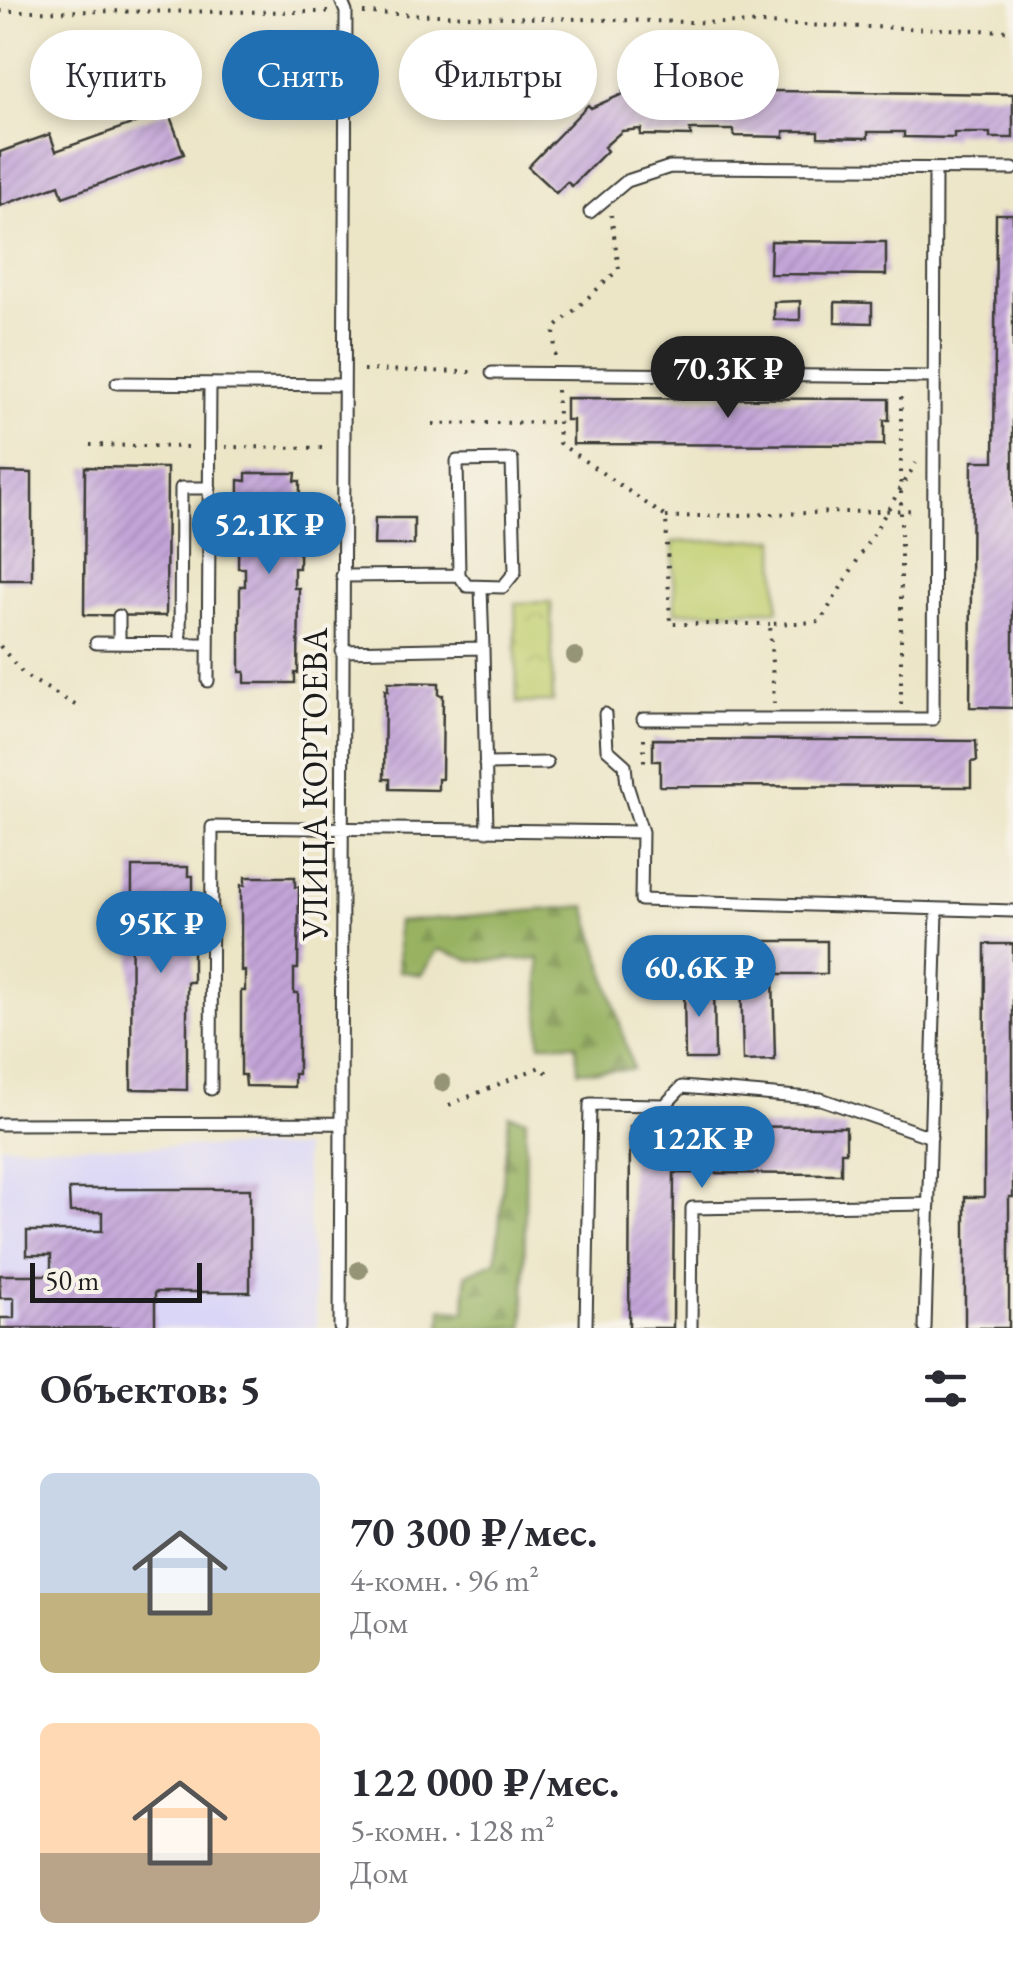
<!DOCTYPE html>
<html lang="ru">
<head>
<meta charset="utf-8">
<style>
	:root { --surface:#fff; --page:#f2f2f3; --text:#2b2b33; --muted:#7c7c81; --accent:#1f6fb2 }
	body { margin:0; font-family:"EB Garamond",serif; background:var(--page); color:var(--text); height:100vh; display:flex; flex-direction:column; font-size:38px; white-space:nowrap }
	* { box-sizing:border-box; margin:0 }
	p { font-size:32px; color:var(--muted) }
	.icon { flex:none; width:55px; height:55px; fill:none; stroke:currentColor; stroke-width:2; stroke-linecap:round; stroke-linejoin:round }
	.map { position:relative; height:1328px; overflow:hidden }
	.sheet { display:flex; flex-direction:column; background:var(--surface); flex:1 }
	.sheet>* { flex:none }
	.hud { position:absolute; left:30px; top:30px; width:955px; height:90px; display:flex; gap:20px }
	.scale { position:absolute; left:30px; bottom:25px; width:172px; box-sizing:border-box; padding-left:10px; border:5px solid #1c1c1c; border-top:0; font-size:28px; line-height:35px; white-space:nowrap; color:#1c1c1c; -webkit-text-stroke:8px #f7f3e8; paint-order:stroke }
	.price { position:absolute; translate:-50% -85px; padding:0 22px; border-radius:35px; background:var(--accent); color:#fff; font-size:32px; line-height:65px; filter:drop-shadow(0 2px 5px #0008) }
	.price::after { content:''; position:absolute; left:50%; top:60px; width:30px; height:22px; margin-left:-15px; background:inherit; clip-path:polygon(0 0,100% 0,50% 100%) }
	.price.active { background:#222; color:#fff }
	ul { padding:0; list-style:none }
	li { display:flex; align-items:center; gap:30px; height:250px; padding:0 40px }
	li span { display:grid; place-items:center; flex:none; width:280px; height:200px; border-radius:15px; color:#555 }
	li>.icon { margin-inline-start:auto }
	span .icon { width:120px; height:120px; fill:#fffc; stroke-width:1 }
	li b { font-size:42px }
	h2 { display:flex; justify-content:space-between; align-items:center; height:120px; padding:0 40px; font-size:42px }
	.pill { padding:0 35px; border-radius:45px; background:var(--surface); box-shadow:0 5px 15px #0003; font-size:35px; line-height:90px }
	.pill.active { background:var(--accent); color:#fff }
	.map>svg:first-child { display:block }
	.built { fill:#dad6f7 }
	.forest { fill:url(#forest-firs); stroke:#5a673f; stroke-width:2.5 }
	.park { fill:url(#park-crowns); stroke:#6e7646; stroke-width:2.5 }
	.garden { fill:#c1cf70; stroke:#6e7646; stroke-width:2.5 }
	.building { fill:url(#building-hatch) }
	.lines { fill:none; stroke-linecap:round; stroke-linejoin:round }
	.service-casing { stroke:#3b3a36; stroke-width:15 }
	.path { stroke:#3b3a36; stroke-width:4; stroke-dasharray:2.5 8; stroke-linecap:butt }
	.service { stroke:#fff; stroke-width:11 }
	.tree { fill:#959476 }
	.labels { text-anchor:middle; dominant-baseline:central; stroke-width:8; stroke-linejoin:round; paint-order:stroke }
	.street-label { font-size:35px; fill:#1c1c1c; stroke:#f7f3e8 }
</style>
</head>
<body>
<div class="map">
<svg width="1013" height="1328" viewBox="0 0 1013 1328">
	<defs>
		<pattern id="forest-firs" width="22" height="20" patternUnits="userSpaceOnUse" patternTransform="scale(2.5)"><rect width="22" height="20" fill="#98b262"/><path d="M5 1l3.5 6h-7zM16 11l3.5 6h-7z" fill="#829854"/></pattern>
		<pattern id="park-crowns" width="20" height="18" patternUnits="userSpaceOnUse" patternTransform="scale(2.5)"><rect width="20" height="18" fill="#c1cf70"/><path d="M2 6a3 3 0 1 1 6 0M12 15a3 3 0 1 1 6 0" fill="none" stroke="#a5b160"/></pattern>
		<pattern id="building-hatch" width="6" height="6" patternUnits="userSpaceOnUse" patternTransform="scale(2.5)"><rect width="6" height="6" fill="#c3a5d8"/><path d="M-1 1l2-2M0 6l6-6M5 7l2-2" fill="none" stroke="#a78db9"/></pattern>
	</defs>
	<rect width="100%" height="100%" fill="#f7f3e8"/>
	<filter id="ink" filterUnits="userSpaceOnUse"><feTurbulence type="fractalNoise" baseFrequency=".01" numOctaves="2"/><feDisplacementMap in="SourceGraphic" scale="20" xChannelSelector="R" yChannelSelector="G"/><feConvolveMatrix kernelMatrix="1 2 1 2 8 2 1 2 1" color-interpolation-filters="sRGB"/></filter>
	<filter id="wash" filterUnits="userSpaceOnUse"><feTurbulence type="fractalNoise" baseFrequency=".0048" numOctaves="4" result="noise"/><feDisplacementMap in="SourceGraphic" scale="40" xChannelSelector="R" yChannelSelector="G"/><feGaussianBlur stdDeviation="2.25" result="paint"/><feColorMatrix in="noise" values="0 0 0 0 0 0 0 0 0 0 0 0 0 0 0 0 0 1.4 0 .05"/><feComposite in="paint" operator="in"/></filter>
	<g filter="url(#wash)">
		<rect width="100%" height="100%" fill="#ece5c6"/>
		<!-- built -->
		<path class="built" d="M0,1145L303,1148L317,1328H0Z"/>
		<!-- forest -->
		<path class="forest" d="M586,906L633,1069L578,1071L576,1044H540L539,959L472,961L438,949L421,975L399,971L397,922Z
			M509,1115L526,1119L524,1328H441L442,1308L465,1312L466,1274L496,1261Z"/>
		<!-- park -->
		<path class="park" d="M551,602L553,702L517,703L515,603Z"/>
		<!-- garden -->
		<path class="garden" d="M776,539L778,610L675,612L673,542Z"/>
		<g id="blocks">
			<!-- building -->
			<path class="building" d="M623,89L1013,94V138H990V133H954V138L904,137V132H868V138L818,137V131H784V137L734,136V130H690L691,136L640,135L641,129L622,131L604,147L607,151L572,186L567,182L556,193L528,167L588,105L591,108L623,94Z
				M168,111L184,154L63,197L59,185L0,206V152L50,134L56,151Z
				M996,214H1013V708L970,707L972,461H994Z
				M771,241L886,242V275L770,274Z
				M800,301V320H774V302Z
				M835,302L872,303V323L835,322Z
				M566,398L889,399V420H884V445L573,444V420H566Z
				M85,467L167,468L166,616L84,615Z
				M0,472L32,473V580H0Z
				M246,473H296L295,481H300L299,568H294V588H299L298,673H295V683H245V672H240V586H245V568H238L239,480L246,481Z
				M375,518H414V545H374Z
				M388,682L439,683V695H443L442,779H438V790L390,789V779H384L385,690L388,691Z
				M653,739L976,741L977,761L971,762V787L660,786V761H653Z
				M132,867H188V876H193V982H187V1090L131,1089Z
				M245,877H295V887H299L298,969H294V993H298V1074H294V1087L246,1086L245,1075H241V991H245V971H241V885H245Z
				M726,941H827V974H773L775,1060L743,1061L741,974H727Z
				M702,942L703,980H678V943Z
				M985,944H1013V1197H1009V1328H965V1197H984Z
				M684,982H714L715,1059H685Z
				M630,1126L846,1127V1152H841V1174L674,1173L673,1328H629Z
				M69,1189H250V1292H155V1328H0V1318H14V1298H0V1275H51V1255H27V1231H102V1212H70Z"/>
		</g>
	</g>
	<g filter="url(#ink)">
		<use href="#blocks" fill-opacity="0" stroke="#3b3a36" stroke-width="2.5"/>
		<g class="lines">
			<!-- service casing -->
			<g class="service-casing">
				<path id="service" d="M590,212L627,181L670,167L1013,169
					M492,373L934,377
					M117,383L343,385
					M512,460L515,572L503,587L467,586L459,575L457,461Z
					M342,576L459,575
					M481,588L483,648
					M96,643L208,644
					M119,643V616
					M180,644L181,488H210
					M342,651L483,648L487,831
					M208,681L210,384
					M605,714L607,749L625,765L627,785L642,832
					M643,719H933L935,169
					M485,764L547,763
					M211,1089L212,827L642,832L641,900L1013,911
					M0,1124L340,1123
					M340,1328L346,12L341,0
					M586,1328L590,1104L665,1105L682,1087L821,1099L931,1137
					M691,1328L692,1208L929,1204
					M925,1328L937,910"/>
			</g>
			<!-- path -->
			<path class="path" d="M0,11L329,12
				M363,13L1013,31
				M555,356L554,329L619,269L611,215
				M363,370L474,372
				M557,390L559,443L666,517L670,624H770
				M433,424L558,422
				M90,445L191,447
				M225,447L325,448
				M666,517L916,510
				M0,646L24,675L77,706
				M774,704L770,624L820,622L916,463
				M901,704V394
				M644,738V763
				M449,1105L540,1067L552,1077"/>
			<!-- service -->
			<use href="#service" class="service"/>
		</g>
		<!-- trees -->
		<g class="tree">
			<circle cx="575" cy="656" r="9"/>
			<circle cx="442" cy="1083" r="9"/>
			<circle cx="359" cy="1270" r="9"/>
		</g>
	</g>
	<g class="labels">
		<!-- street labels -->
		<g class="street-label">
			<text transform="translate(314 784) rotate(-90)">УЛИЦА КОРТОЕВА</text>
		</g>
	</g>
</svg>
<div class="scale">50 m</div>
<b class="price active" style="left:728px;top:421px">70.3K ₽</b>
<b class="price" style="left:269px;top:577px">52.1K ₽</b>
<b class="price" style="left:161px;top:976px">95K ₽</b>
<b class="price" style="left:699px;top:1020px">60.6K ₽</b>
<b class="price" style="left:702px;top:1191px">122K ₽</b>
<div class="hud">
<a class="pill">Купить</a>
<a class="pill active">Снять</a>
<a class="pill">Фильтры</a>
<a class="pill">Новое</a>
</div>
</div>
<section class="sheet">
<h2>Объектов: 5<svg class="icon" aria-label="filters" viewBox="0 0 24 24"><path d="M4 7h16M4 17h16"/><circle cx="9" cy="7" r="2"/><circle cx="15" cy="17" r="2"/></svg></h2>
<ul>
<li><span style="background:linear-gradient(#c9d6e8 60%,#c2b280 0)"><svg class="icon" aria-label="home" viewBox="0 0 24 24"><path d="M3 11l9-7 9 7M6 9v11h12V9"/></svg></span><div><b>70 300 ₽/мес.</b><p>4-комн. · 96 m²</p><p>Дом</p></div></li>
<li><span style="background:linear-gradient(#ffd9b3 65%,#b9a48a 0)"><svg class="icon" aria-label="home" viewBox="0 0 24 24"><path d="M3 11l9-7 9 7M6 9v11h12V9"/></svg></span><div><b>122 000 ₽/мес.</b><p>5-комн. · 128 m²</p><p>Дом</p></div></li>
</ul>
</section>
</body>
</html>
